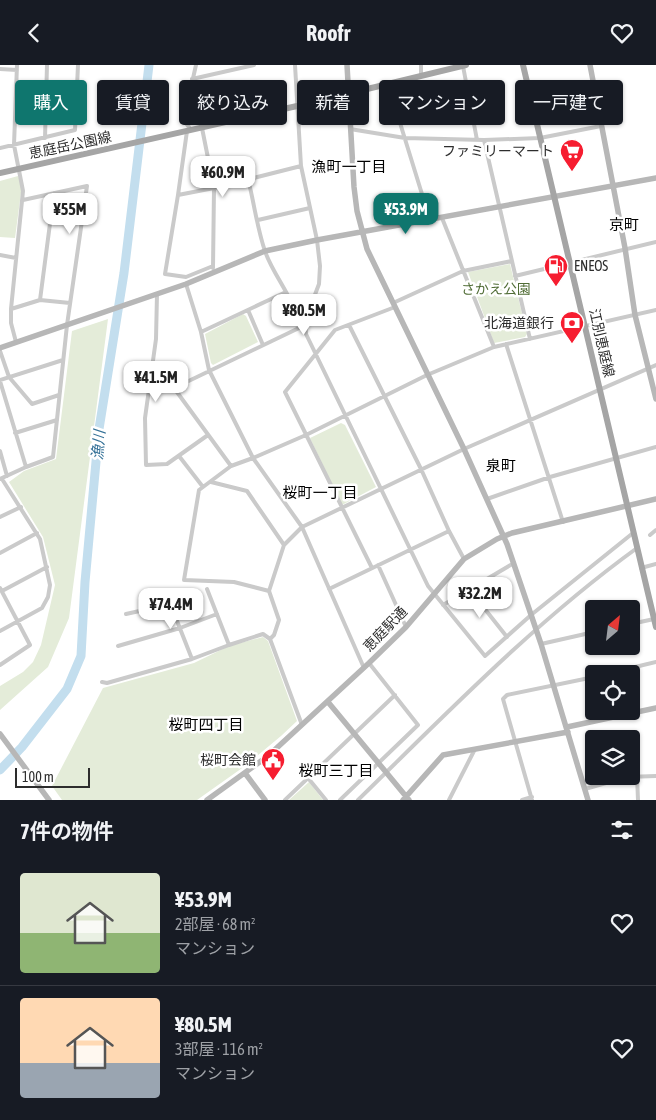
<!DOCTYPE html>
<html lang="ja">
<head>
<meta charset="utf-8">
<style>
	:root { --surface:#171b24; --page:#242831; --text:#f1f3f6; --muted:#9ea1a6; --line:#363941; --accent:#0f766e }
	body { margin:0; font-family:"Asap Condensed","Noto Sans JP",sans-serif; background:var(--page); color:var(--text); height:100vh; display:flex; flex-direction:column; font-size:19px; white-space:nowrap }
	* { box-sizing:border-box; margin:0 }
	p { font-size:16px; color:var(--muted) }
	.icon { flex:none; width:28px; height:28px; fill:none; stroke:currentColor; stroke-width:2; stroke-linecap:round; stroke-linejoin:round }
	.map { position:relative; height:735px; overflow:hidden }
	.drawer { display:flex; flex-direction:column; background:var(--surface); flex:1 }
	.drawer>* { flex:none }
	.top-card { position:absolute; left:15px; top:15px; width:626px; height:45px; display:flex; gap:10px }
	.needle { width:32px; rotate:28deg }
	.fabs { position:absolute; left:585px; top:535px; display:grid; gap:10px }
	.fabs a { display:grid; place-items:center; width:55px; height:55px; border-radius:5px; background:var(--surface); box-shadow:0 1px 4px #0004; font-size:25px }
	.scale { position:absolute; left:15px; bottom:12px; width:75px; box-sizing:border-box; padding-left:5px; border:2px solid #2d2d2d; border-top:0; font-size:14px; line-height:18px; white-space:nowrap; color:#2d2d2d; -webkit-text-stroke:4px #fff; paint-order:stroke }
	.price { position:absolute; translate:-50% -42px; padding:0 11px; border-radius:10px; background:#fff; color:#222; font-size:16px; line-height:32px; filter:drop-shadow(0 1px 2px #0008) }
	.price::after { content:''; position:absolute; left:50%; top:30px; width:15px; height:11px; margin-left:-8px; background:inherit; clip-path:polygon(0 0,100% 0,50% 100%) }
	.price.current { background:var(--accent); color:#fff }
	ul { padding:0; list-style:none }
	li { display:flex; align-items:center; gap:15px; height:125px; padding:0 20px }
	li+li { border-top:1px solid var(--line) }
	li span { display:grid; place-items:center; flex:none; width:140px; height:100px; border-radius:5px; color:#555 }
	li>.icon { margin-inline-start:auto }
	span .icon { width:60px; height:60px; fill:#fffc; stroke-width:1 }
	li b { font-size:21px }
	h2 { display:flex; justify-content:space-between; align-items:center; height:60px; padding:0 20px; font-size:21px }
	.tag { padding:0 18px; border-radius:5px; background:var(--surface); box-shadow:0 1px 4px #0004; font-size:18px; line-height:45px }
	.tag.current { background:var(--accent); color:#fff }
	header { display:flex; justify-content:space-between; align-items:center; height:65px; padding:0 20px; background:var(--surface); font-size:22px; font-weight:700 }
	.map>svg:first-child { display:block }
	.green { fill:#e4ecd9 }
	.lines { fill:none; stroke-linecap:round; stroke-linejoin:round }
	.river { stroke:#c3deee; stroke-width:9 }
	.street { stroke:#cacaca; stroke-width:4 }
	.secondary { stroke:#b7b7b7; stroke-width:5.5 }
	.primary { stroke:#a5a5a5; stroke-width:6 }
	.labels { text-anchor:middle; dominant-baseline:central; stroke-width:5; stroke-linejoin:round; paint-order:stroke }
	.street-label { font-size:14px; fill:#2d2d2d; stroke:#fff }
	.poi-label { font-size:14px; fill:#2d2d2d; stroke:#fff; text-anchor:end }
	.park-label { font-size:14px; fill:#516d36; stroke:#fff }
	.neighbourhood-label { font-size:15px; fill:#000; stroke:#fff }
	.water-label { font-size:15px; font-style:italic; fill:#347197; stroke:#fff }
</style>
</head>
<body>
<header><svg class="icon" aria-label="back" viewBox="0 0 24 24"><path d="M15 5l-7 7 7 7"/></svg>Roofr<svg class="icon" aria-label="heart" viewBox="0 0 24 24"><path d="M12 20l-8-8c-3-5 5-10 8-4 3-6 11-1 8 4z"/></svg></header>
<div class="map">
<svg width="656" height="735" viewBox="0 0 656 735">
	<rect width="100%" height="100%" fill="#fff"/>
	<!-- green -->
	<path class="green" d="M18,111L22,120L15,173L0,172V116Z
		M510,199L527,269L525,272L494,278L468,207Z
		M243,249L246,251L258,277L213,300L211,298L205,269Z
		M108,254L69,553L48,602L0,645V621L23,607L33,597L41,580L55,520L43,472L9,417L24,406L56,394L72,266Z
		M341,358L345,360L376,422L342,440L310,373Z
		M263,572L268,576L297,656L281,671L245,701L197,735H62L52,721L103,623L194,598L229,581Z
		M309,717L323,735H289Z"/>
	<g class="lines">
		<!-- river -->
		<path class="river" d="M0,705L22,682L67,624L81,591L85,517L99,364L124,208L149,0"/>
		<!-- street -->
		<path class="street" d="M295,0L301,101L317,175L320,201L319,219L305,256L306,269L428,521L485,591L531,550L633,468
			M421,0V11
			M463,1L477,75
			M0,4L17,5
			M192,14L254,0
			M388,19L430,155
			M202,63L214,123L213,203
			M350,64L405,73L484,75L540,73L601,61
			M191,65L186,58L189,31L196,0
			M187,66L178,130L165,209L186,212L213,201
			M45,73L47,0
			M484,75L530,274
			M0,83L75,65L78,0
			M178,130L214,123L301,101
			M442,153L494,282
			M258,155L310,143
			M0,190L16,193
			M515,211L656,177
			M186,219L201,267L209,305L253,393L302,462L364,603
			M157,229L156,274L145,353L146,400L167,399L208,370
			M40,235L70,238
			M393,238L463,206L512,196
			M11,244L40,235L54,128
			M248,245L263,280
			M349,260L421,404L449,466L464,494
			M201,267L286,227
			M16,277L11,258V244L23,126L14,80L17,0
			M506,279L563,457
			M0,286L9,312L32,339L59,330
			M0,315L63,295
			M0,316L26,402
			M149,319L174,323L299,263C298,238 272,209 265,186C257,163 254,137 248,114
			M174,323L231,401
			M15,368L57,355
			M0,386L7,411
			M179,391L203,422
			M0,414L26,402L53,392L67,260L87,121L23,135
			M211,417L247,426L284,480
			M487,434L550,412L656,382
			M0,452L21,442
			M650,470L656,465
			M0,488L37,468
			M378,500L406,562
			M372,503L285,327L335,265L395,242
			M641,503L656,499
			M0,523L30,580L0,600
			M207,524L229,580
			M329,524L449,466
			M469,524L507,572
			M2,526L47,502
			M269,526L234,517L184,515L199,425L231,401L253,393L306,370L427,310L494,282L656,245
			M166,528L192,594
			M443,540L514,498
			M126,549L171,539L196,529
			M631,559L654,554
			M0,566L42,543L48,532L50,520L40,474L2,414
			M270,574L274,570L279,555L269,526L284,480L302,462L464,384L656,300
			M541,579L594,567
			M118,581L180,563L217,549
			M606,609L656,597
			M102,617L107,618L192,594L229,580L263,569L270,574L302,660
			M637,710L638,735
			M308,713L326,735
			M585,724L627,712L656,711
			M285,735L395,630
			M340,735L418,660L369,598
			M358,735C448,647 535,557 637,483
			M449,735L475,684
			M522,735L532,732
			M532,735L503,634L507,630L594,612"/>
		<!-- secondary -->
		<path class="secondary" d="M347,0L354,122L357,146L367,184L464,384L507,479L541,579L588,735
			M590,0L625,183L635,250L656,334
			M0,283L186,219L265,186L317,175L656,113
			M328,637L409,735
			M567,662L656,643
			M0,669L49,735
			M245,708L265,735
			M207,735L268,691L369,598L406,562L464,494L497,474L512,468L656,434
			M403,735L443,690L568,667"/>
		<!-- primary -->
		<path class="primary" d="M523,0L656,562
			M0,108L297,41L466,0"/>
	</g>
	<!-- icons -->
	<defs>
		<g id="supermarket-pin" transform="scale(1.25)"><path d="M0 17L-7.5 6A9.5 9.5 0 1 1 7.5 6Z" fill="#f61d30" stroke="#fff"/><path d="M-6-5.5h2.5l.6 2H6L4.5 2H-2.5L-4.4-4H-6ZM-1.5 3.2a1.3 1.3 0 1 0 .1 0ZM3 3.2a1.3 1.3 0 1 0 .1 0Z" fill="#fff"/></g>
		<g id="fuel-pin" transform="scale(1.25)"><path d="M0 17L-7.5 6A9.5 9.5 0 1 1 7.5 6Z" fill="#f61d30" stroke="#fff"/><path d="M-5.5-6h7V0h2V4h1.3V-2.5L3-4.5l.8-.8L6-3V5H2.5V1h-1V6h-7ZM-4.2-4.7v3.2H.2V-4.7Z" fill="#fff"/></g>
		<g id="bank-pin" transform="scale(1.25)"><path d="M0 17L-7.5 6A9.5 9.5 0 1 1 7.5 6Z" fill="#f61d30" stroke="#fff"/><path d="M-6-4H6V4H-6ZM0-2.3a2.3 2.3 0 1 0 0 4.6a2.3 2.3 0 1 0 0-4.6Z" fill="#fff"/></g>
		<g id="civic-pin" transform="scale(1.25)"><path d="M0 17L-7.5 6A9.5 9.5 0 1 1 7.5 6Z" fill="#f61d30" stroke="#fff"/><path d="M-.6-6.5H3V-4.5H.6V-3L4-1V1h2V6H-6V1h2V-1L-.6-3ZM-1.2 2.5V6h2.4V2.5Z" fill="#fff"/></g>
	</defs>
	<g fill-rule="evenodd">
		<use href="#supermarket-pin" x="572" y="86"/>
		<use href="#fuel-pin" x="556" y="201"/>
		<use href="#bank-pin" x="572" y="258"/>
		<use href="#civic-pin" x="273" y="695"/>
	</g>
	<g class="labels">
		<!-- street labels -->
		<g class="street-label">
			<text transform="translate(70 80) rotate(-12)">恵庭岳公園線</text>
			<text transform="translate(602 278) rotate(77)">江別恵庭線</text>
			<text transform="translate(385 564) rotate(-46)">恵庭駅通</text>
		</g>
		<!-- poi labels -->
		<g class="poi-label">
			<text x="554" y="86">ファミリーマート</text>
			<text x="574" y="201" text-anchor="start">ENEOS</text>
			<text x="554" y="258">北海道銀行</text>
			<text x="256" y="695">桜町会館</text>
		</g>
		<!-- park labels -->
		<g class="park-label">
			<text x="496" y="224">さかえ公園</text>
		</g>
		<!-- neighbourhood labels -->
		<g class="neighbourhood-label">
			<text x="349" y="101">漁町一丁目</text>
			<text x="624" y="159">京町</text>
			<text x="501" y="400">泉町</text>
			<text x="320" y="427">桜町一丁目</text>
			<text x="206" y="659">桜町四丁目</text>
			<text x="336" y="705">桜町三丁目</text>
		</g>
		<!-- water labels -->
		<g class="water-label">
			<text transform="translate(98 380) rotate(-85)">漁川</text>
		</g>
	</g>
</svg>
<div class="fabs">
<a><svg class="needle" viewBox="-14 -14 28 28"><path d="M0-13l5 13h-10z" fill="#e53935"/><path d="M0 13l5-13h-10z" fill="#9ea1a6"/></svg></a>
<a><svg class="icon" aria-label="locate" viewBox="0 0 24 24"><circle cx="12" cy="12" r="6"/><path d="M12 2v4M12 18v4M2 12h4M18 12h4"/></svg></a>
<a><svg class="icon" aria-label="layers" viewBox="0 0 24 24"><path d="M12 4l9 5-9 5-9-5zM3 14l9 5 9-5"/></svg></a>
</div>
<div class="scale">100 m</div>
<b class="price" style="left:223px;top:133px">¥60.9M</b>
<b class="price" style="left:70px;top:170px">¥55M</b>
<b class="price current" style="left:406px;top:170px">¥53.9M</b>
<b class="price" style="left:304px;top:271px">¥80.5M</b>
<b class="price" style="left:156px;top:338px">¥41.5M</b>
<b class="price" style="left:480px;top:554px">¥32.2M</b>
<b class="price" style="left:171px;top:565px">¥74.4M</b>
<div class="top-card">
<a class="tag current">購入</a>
<a class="tag">賃貸</a>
<a class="tag">絞り込み</a>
<a class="tag">新着</a>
<a class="tag">マンション</a>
<a class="tag">一戸建て</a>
</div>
</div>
<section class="drawer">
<h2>7件の物件<svg class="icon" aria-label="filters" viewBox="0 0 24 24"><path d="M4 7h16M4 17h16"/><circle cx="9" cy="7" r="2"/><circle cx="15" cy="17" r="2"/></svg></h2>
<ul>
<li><span style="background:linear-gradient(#dfe7d0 60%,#8fb573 0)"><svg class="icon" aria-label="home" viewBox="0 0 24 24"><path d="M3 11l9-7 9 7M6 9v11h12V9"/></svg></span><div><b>¥53.9M</b><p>2部屋 · 68 m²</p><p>マンション</p></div><svg class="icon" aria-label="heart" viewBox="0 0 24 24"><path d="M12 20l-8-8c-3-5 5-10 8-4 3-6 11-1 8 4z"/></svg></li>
<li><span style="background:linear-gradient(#ffd9b3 65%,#9aa5b1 0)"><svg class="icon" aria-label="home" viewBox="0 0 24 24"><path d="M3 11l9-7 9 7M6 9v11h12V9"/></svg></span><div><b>¥80.5M</b><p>3部屋 · 116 m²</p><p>マンション</p></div><svg class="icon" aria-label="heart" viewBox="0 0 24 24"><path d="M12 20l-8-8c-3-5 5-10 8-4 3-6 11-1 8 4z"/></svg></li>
</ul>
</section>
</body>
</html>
